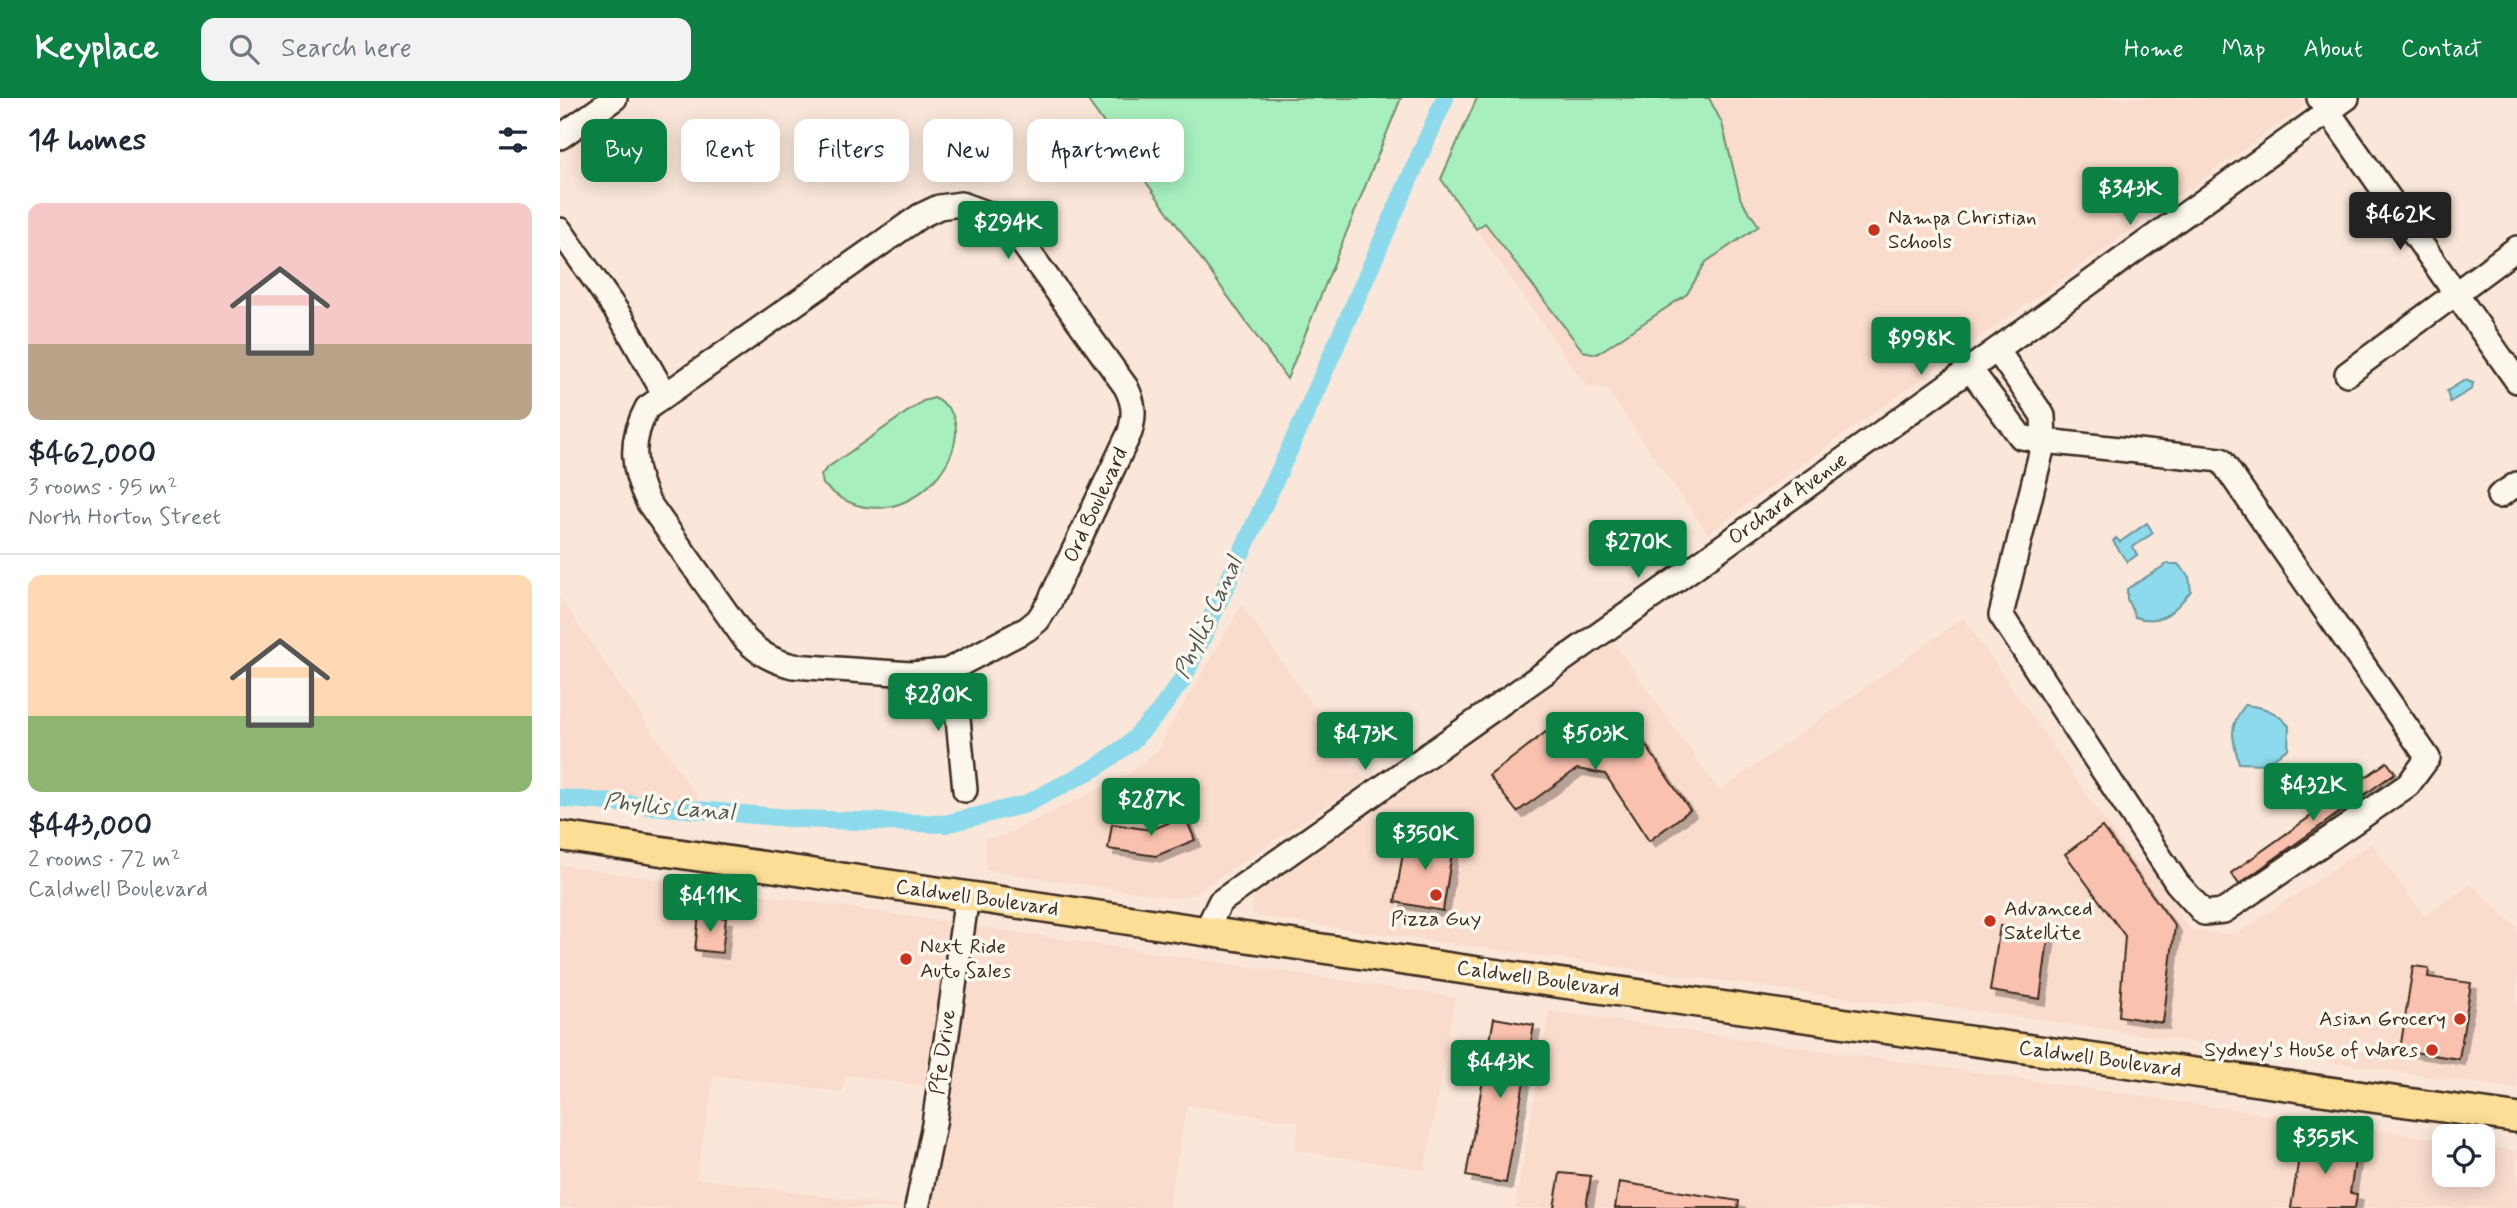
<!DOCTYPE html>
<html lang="en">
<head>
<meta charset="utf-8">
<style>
	:root { --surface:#fff; --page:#f2f2f3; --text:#1f2937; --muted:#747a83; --line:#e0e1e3; --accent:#0b8043 }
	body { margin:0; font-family:Mynerve,sans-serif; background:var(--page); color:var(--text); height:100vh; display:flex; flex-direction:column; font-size:26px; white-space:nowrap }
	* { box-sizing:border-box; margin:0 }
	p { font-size:23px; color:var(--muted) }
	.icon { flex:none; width:38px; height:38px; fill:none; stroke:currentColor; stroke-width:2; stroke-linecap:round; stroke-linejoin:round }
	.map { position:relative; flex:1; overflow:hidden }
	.panel { display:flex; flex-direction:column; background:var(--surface); width:560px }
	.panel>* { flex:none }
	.guide { position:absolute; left:21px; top:21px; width:665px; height:63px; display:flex; gap:14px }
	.fabs { position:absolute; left:1872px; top:1026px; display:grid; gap:14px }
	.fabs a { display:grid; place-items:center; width:63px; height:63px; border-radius:14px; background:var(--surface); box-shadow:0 4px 18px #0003; font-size:35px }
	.price { position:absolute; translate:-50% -60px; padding:0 16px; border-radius:7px; background:var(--accent); color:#fff; font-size:23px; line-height:46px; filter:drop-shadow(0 2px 4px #0008) }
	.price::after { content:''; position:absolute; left:50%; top:42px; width:21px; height:16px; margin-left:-10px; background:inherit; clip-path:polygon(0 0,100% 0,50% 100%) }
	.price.on { background:#222; color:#fff }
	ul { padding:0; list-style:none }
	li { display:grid; align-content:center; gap:14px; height:371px; padding:0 28px }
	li+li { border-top:2px solid var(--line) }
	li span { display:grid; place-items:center; height:217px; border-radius:14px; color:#555 }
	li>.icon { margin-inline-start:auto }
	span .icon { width:126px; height:126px; fill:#fffc; stroke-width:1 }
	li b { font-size:30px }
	h2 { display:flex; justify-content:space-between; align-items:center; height:84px; padding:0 28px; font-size:30px }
	.tag { padding:0 24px; border-radius:14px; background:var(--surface); box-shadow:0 4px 18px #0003; font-size:24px; line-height:63px }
	.tag.on { background:var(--accent); color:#fff }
	header { display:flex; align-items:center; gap:42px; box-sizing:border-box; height:98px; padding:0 35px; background:var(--accent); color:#fff }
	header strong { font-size:33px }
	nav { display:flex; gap:38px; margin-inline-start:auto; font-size:24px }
	.search { width:490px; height:63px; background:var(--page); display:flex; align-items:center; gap:18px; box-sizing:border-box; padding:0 24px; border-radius:14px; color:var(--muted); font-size:26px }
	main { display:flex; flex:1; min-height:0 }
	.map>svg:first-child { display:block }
	.built { fill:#fadccc }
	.green { fill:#a7f0be; stroke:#718d6e; stroke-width:2 }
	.water { fill:#8cdaeb; stroke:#6c9499; stroke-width:2 }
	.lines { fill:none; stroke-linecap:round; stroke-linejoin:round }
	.canal { stroke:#8cdaeb; stroke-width:18 }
	.building { fill:#f9c1ae; stroke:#3b2a1e; stroke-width:2; filter:url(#shadow) }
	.minor-casing { stroke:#3b2a1e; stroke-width:28 }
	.major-casing { stroke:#3b2a1e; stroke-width:33 }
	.minor { stroke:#fbf7ec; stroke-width:23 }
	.major { stroke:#fcde96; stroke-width:28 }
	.poi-dot { fill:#c8321e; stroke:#fbf7ec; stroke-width:2.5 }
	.labels { text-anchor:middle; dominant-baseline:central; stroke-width:7; stroke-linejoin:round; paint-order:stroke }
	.poi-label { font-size:21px; fill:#3b2a1e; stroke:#fbf7ec; text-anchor:start }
	.street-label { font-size:21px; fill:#3b2a1e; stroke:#fbf7ec }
	.water-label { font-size:23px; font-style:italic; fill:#4f5651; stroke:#fbf7ec }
</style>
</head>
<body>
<header>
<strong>Keyplace</strong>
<div class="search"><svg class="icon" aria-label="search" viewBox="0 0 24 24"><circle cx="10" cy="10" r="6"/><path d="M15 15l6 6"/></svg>Search here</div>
<nav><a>Home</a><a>Map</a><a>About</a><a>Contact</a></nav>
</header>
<main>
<section class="panel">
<h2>14 homes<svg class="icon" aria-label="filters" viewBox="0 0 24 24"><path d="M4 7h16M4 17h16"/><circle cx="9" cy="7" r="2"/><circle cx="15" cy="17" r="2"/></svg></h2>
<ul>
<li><span style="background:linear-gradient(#f6c9c9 65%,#b9a48a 0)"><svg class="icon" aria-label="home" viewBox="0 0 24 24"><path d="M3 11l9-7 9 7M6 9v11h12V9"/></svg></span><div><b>$462,000</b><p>3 rooms · 95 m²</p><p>North Horton Street</p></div></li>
<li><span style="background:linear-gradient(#ffd9b3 65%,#8fb573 0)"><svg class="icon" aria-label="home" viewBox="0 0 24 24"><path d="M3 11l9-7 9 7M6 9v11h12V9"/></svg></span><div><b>$443,000</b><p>2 rooms · 72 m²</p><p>Caldwell Boulevard</p></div></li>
</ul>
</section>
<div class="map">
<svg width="1957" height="1110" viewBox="0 0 1957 1110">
	<defs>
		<filter id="shadow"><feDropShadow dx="6" dy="6" stdDeviation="0" flood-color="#0004"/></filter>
	</defs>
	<rect width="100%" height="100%" fill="#fae7d9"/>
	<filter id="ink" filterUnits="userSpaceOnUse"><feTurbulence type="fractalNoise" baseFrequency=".0143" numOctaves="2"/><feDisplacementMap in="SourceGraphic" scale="14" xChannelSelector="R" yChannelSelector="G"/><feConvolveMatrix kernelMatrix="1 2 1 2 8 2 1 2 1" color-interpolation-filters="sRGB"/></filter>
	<g filter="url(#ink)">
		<!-- built -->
		<path class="built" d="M917,0H1741L1746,7L1200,396L1148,436L1046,290L1027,289L881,81Z
			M0,500L141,704L50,697L0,690Z
			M682,507L805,682L634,796L616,800L426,772L425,740L442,738L564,679L603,648L601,644Z
			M1403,520L1574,764L1610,774L1621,820L1631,832L1676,837L1811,745L1864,818L1911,786L1957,829V991L1370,906L1337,907L698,819L693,814L692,801L696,797L1054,544L1159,693Z
			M0,767L895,899L865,1072L734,1052L739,1024L627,1007L608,1110H350L371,989L286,977L283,994L155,977L136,1080L349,1110H0Z
			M989,913L1885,1042V1076H1923V1048L1957,1053V1110H955Z"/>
		<!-- green -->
		<path class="green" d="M526,0H841L727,281Z
			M917,0H1149L1162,25L1181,102L1199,128L1146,164L1127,196L1037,256L1023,253L925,125L916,131L881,81Z
			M374,300C440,328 344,464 263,386L261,377L267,370L363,303Z"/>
		<!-- water -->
		<path class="water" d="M1905,282L1913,285L1912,291L1890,304L1887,293Z
			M1587,425L1593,435L1573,449L1577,457L1567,464L1553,443L1556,440L1560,444Z
			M1607,466H1618L1629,479L1631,493C1615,513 1601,528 1575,519L1567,501V491Z
			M1685,607C1704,609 1716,613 1729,628L1728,651L1704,666L1679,665C1672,640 1668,629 1685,607Z"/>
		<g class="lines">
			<!-- canal -->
			<path class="canal" d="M0,700L240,721L385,726L466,706L537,669L570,645L598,615L623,581L743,322L885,0"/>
		</g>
		<!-- building -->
		<path class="building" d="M1000,623L1077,635L1130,712L1089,743L1045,676L1017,671L957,714L929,678Z
			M1827,664L1835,675L1679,786L1671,775Z
			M625,718L635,742L596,758L548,751L552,726L591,732Z
			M1542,729L1615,828L1603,925L1559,918L1565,838L1505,756Z
			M856,735L894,741L883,813L835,804L845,742L856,744Z
			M139,817L166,820L162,855L135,852Z
			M1440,828L1489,835L1480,901L1430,893Z
			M1853,868L1869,870L1868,879L1911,885L1899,961L1840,952Z
			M934,920L974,927L946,1085L906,1078Z
			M1742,1041L1797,1049L1790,1095L1797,1096L1795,1110H1731Z
			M1000,1075L1031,1078L1026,1110H994Z
			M1059,1084L1179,1103L1178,1110H1055Z"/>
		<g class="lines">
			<!-- minor casing -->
			<g class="minor-casing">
				<path id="minor" d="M1759,0L1957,283
					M0,39L55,0
					M401,106L437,119L453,132L566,289C574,305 575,316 570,334L489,505L478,522L467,531L387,573L351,576L233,568C213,563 200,556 185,541L88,404C72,371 69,343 87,310L360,118L379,109Z
					M0,132L62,221L105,297
					M1410,271L1461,339L1484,343L1483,318L1437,252
					M1787,276L1957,150
					M1484,343L1661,362L1868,660L1848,687L1664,813L1644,815L1617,785L1441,517Z
					M1939,398L1957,386
					M387,573L398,621L405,692
					M646,833L660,804L1133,470L1787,0
					M357,1110L374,1026L407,798"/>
			</g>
			<!-- major casing -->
			<g class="major-casing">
				<path id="major" d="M0,738L908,872L1957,1020"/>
			</g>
			<!-- minor -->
			<use href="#minor" class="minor"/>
			<!-- major -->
			<use href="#major" class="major"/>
		</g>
	</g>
	<!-- markers -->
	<g class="poi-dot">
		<circle cx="1314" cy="132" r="7"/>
		<circle cx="876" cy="797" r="7"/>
		<circle cx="1430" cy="823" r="7"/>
		<circle cx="346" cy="861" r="7"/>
		<circle cx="1900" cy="921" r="7"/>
		<circle cx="1872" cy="952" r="7"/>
	</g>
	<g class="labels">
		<!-- poi labels -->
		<g class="poi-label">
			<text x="1328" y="120">Nampa Christian<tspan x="1328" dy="24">Schools</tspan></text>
			<text x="1444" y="811">Advanced<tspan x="1444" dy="24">Satellite</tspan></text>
			<text x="876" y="821" text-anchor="middle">Pizza Guy</text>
			<text x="360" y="849">Next Ride<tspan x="360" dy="24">Auto Sales</tspan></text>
			<text x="1886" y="921" text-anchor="end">Asian Grocery</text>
			<text x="1858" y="952" text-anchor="end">Sydney's House of Wares</text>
		</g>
		<!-- street labels -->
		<g class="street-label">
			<text transform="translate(1228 401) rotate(-36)">Orchard Avenue</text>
			<text transform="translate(536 407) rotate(-65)">Ord Boulevard</text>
			<text transform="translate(417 800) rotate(8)">Caldwell Boulevard</text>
			<text transform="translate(978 881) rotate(8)">Caldwell Boulevard</text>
			<text transform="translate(383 954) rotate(-82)">Pfe Drive</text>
			<text transform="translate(1540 961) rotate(8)">Caldwell Boulevard</text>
		</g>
		<!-- water labels -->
		<g class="water-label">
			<text transform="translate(649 520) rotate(-65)">Phyllis Canal</text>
			<text transform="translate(109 710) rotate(5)">Phyllis Canal</text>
		</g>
	</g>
</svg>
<div class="fabs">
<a><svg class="icon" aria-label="locate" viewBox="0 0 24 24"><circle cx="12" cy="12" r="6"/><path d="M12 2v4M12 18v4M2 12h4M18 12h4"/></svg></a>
</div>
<b class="price" style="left:1570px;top:129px">$343K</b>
<b class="price on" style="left:1840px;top:154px">$462K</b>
<b class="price" style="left:448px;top:163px">$294K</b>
<b class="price" style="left:1361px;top:279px">$998K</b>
<b class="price" style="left:1078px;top:482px">$270K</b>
<b class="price" style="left:378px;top:635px">$280K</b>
<b class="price" style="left:805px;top:674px">$473K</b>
<b class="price" style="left:1035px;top:674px">$503K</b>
<b class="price" style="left:1753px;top:725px">$432K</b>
<b class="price" style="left:591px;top:740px">$287K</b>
<b class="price" style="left:865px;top:774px">$350K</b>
<b class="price" style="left:150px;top:836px">$411K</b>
<b class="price" style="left:940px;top:1002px">$443K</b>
<b class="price" style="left:1765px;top:1078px">$355K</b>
<div class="guide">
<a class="tag on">Buy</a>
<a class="tag">Rent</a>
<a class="tag">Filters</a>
<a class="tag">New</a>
<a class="tag">Apartment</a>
</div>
</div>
</main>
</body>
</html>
